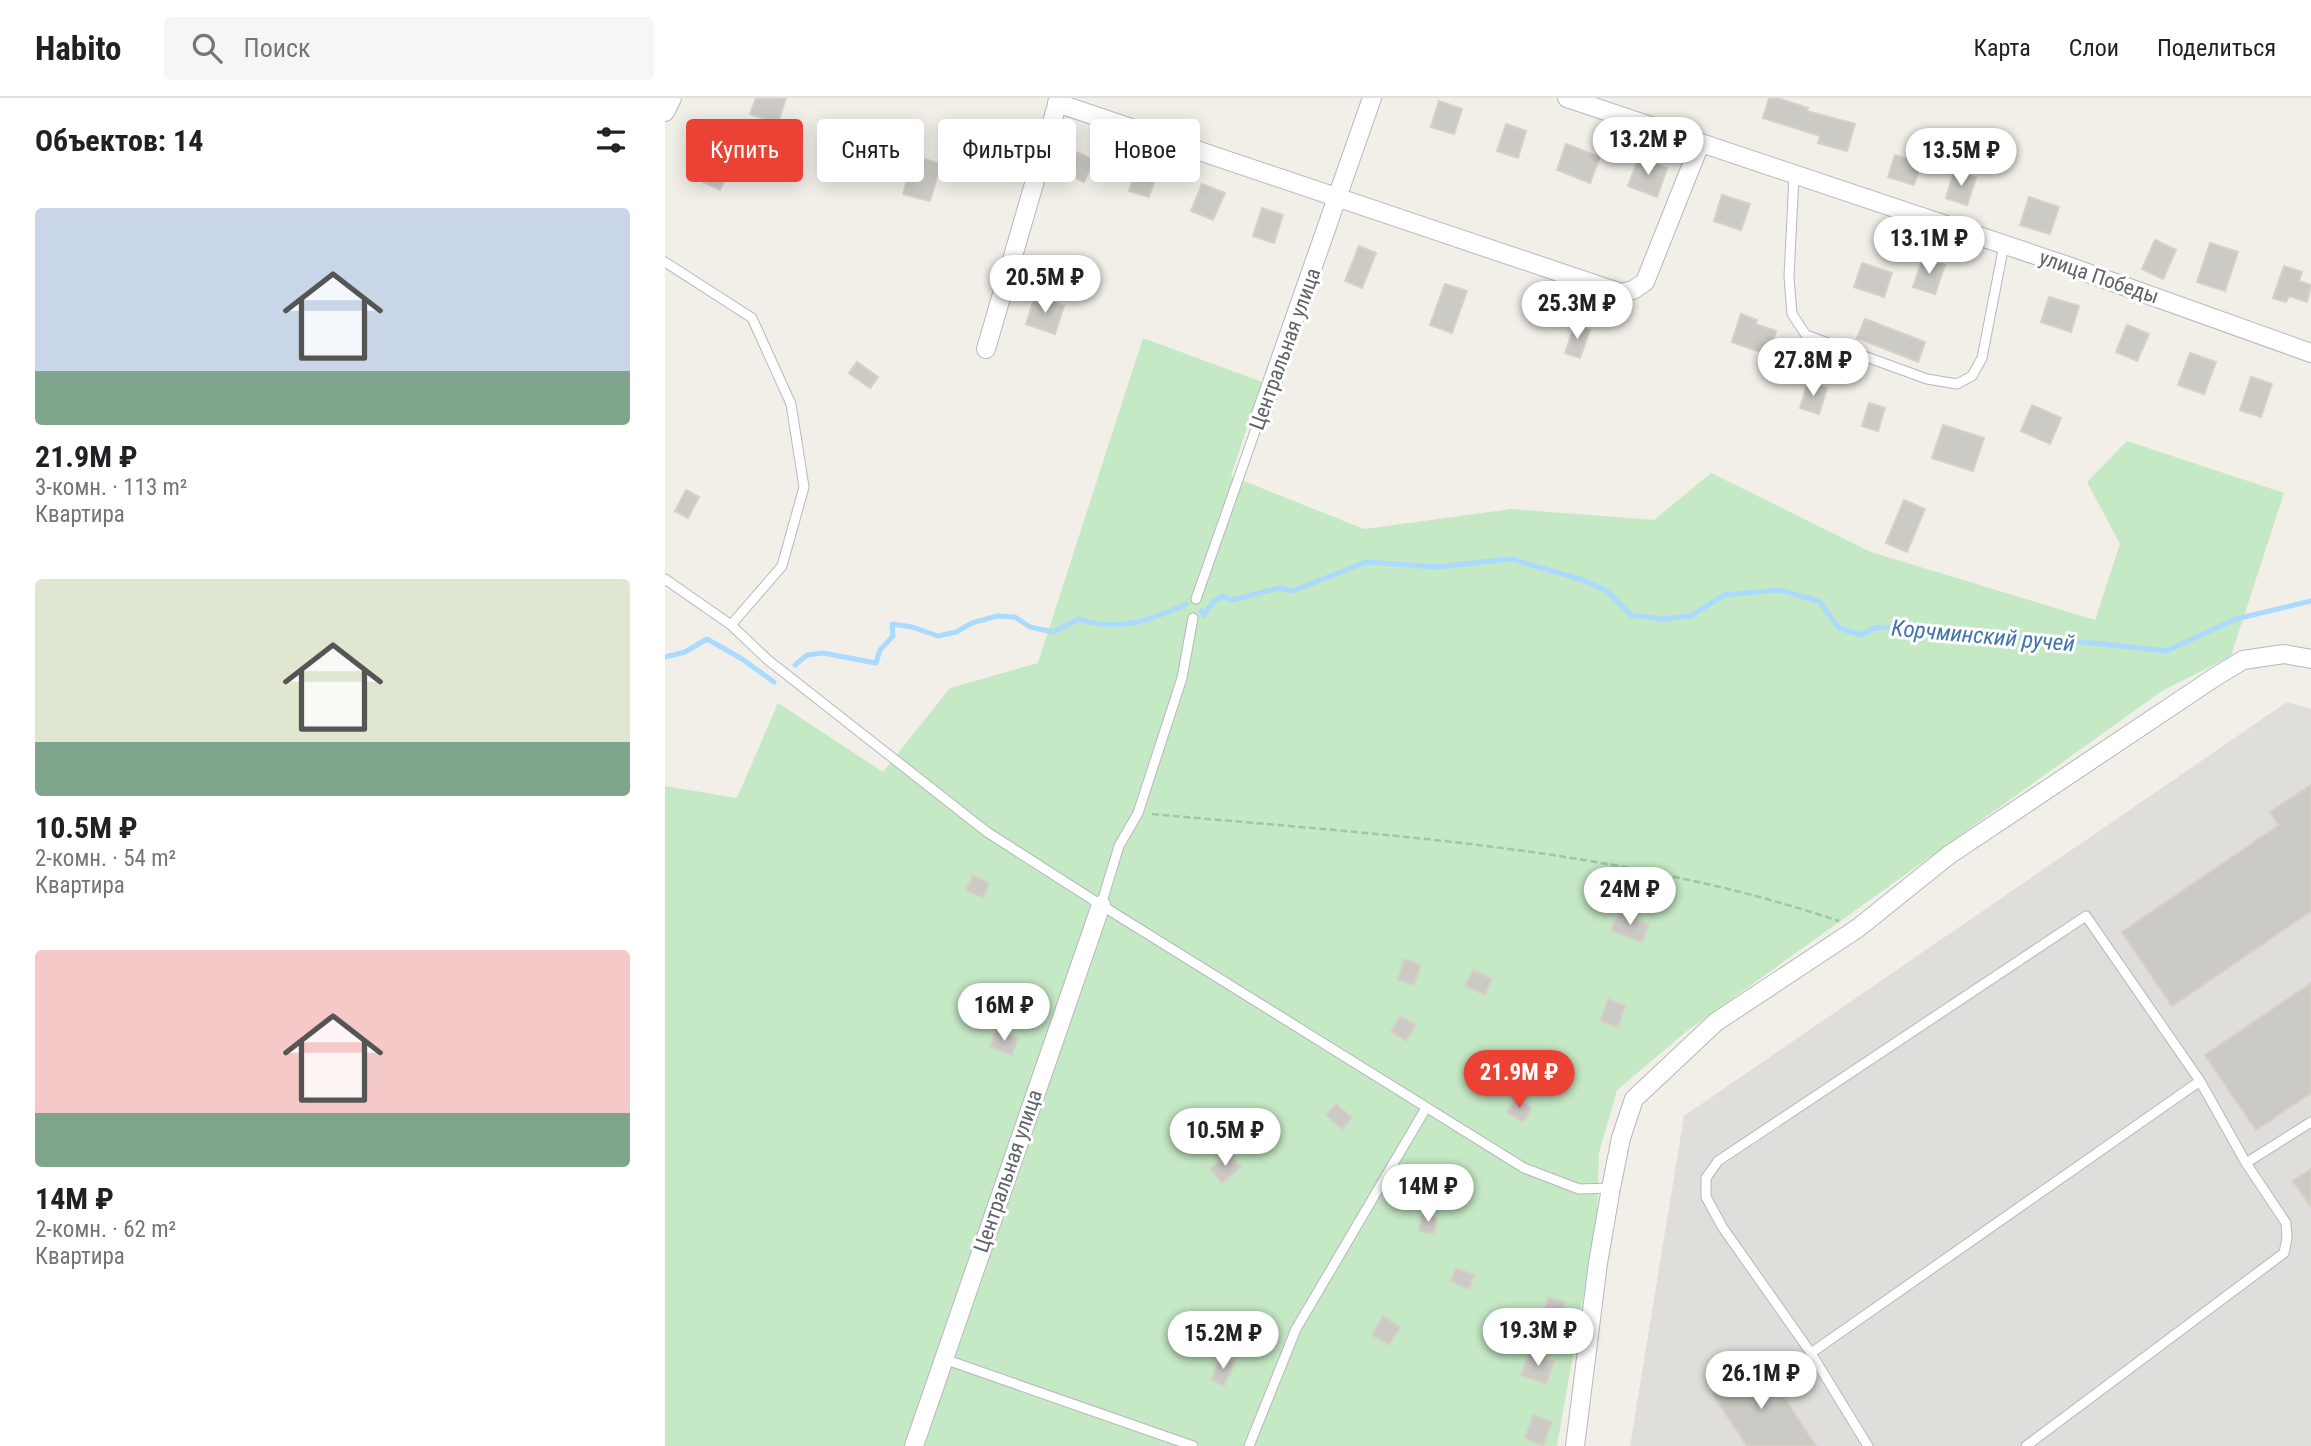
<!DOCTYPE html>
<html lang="ru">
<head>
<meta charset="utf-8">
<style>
	:root { --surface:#fff; --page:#f6f6f6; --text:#202124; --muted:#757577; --line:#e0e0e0; --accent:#ea4335 }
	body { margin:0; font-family:"Roboto Condensed",sans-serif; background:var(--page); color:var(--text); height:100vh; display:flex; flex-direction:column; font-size:26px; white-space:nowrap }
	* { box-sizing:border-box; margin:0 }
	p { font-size:23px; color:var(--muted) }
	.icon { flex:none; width:38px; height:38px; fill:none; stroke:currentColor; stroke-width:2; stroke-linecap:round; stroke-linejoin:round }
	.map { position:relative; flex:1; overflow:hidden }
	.panel { display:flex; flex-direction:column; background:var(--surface); width:665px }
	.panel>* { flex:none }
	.guide { position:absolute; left:21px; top:21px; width:665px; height:63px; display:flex; gap:14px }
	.price { position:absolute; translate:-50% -60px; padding:0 16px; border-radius:24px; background:#fff; color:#222; font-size:23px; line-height:46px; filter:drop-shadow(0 2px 4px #0008) }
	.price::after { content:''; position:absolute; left:50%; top:42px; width:21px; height:16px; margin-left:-10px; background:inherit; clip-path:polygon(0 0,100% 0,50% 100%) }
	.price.active { background:var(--accent); color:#fff }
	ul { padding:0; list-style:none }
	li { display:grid; align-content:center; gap:14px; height:371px; padding:0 35px }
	li span { display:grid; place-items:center; height:217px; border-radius:7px; color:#555 }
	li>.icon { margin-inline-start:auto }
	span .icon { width:126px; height:126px; fill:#fffc; stroke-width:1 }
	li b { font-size:30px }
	h2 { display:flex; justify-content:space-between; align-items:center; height:84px; padding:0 35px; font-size:30px }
	.tag { padding:0 24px; border-radius:7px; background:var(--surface); box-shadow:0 4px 18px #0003; font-size:24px; line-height:63px }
	.tag.active { background:var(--accent); color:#fff }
	header { display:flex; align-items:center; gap:42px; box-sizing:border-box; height:98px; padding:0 35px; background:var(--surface); border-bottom:2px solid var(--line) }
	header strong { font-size:33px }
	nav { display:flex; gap:38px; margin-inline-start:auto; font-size:24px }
	.search { width:490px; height:63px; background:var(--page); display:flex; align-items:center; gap:18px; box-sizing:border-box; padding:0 24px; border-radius:7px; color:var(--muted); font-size:26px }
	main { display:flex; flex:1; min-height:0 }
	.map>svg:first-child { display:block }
	.industrial { fill:#e0deda }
	.green { fill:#c5e8c5 }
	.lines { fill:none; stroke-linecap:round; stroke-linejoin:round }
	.stream { stroke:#aadaff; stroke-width:5 }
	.building { fill:#cccac5; stroke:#d6d1c6; stroke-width:2 }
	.lane-casing { stroke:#b5b8bc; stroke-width:11 }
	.street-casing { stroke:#b5b8bc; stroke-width:20 }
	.path { stroke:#9cc7a9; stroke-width:2.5; stroke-dasharray:7 3.5; stroke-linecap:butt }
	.lane { stroke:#fff; stroke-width:9 }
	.street { stroke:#fff; stroke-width:18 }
	.labels { text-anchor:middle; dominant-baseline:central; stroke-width:6; stroke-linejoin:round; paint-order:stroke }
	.street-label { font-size:21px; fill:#5f6368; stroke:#fff }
	.water-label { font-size:23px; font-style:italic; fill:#4174aa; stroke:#fff }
</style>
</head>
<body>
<header>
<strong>Habito</strong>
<div class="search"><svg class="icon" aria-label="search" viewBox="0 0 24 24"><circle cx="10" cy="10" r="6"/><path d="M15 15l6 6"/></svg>Поиск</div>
<nav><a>Карта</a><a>Слои</a><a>Поделиться</a></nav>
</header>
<main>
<section class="panel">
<h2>Объектов: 14<svg class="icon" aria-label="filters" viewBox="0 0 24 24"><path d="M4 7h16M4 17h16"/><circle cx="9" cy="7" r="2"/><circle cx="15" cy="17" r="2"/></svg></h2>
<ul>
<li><span style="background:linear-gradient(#c9d6e8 75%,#7fa58c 0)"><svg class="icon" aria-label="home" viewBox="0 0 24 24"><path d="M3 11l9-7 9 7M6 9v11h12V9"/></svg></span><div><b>21.9M ₽</b><p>3-комн. · 113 m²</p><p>Квартира</p></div></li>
<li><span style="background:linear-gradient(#dfe7d0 75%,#7fa58c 0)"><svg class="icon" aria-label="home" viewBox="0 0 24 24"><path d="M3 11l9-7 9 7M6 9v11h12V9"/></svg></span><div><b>10.5M ₽</b><p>2-комн. · 54 m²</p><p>Квартира</p></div></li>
<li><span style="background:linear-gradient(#f6c9c9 75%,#7fa58c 0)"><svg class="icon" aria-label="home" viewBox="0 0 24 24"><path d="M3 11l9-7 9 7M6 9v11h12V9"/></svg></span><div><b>14M ₽</b><p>2-комн. · 62 m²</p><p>Квартира</p></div></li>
</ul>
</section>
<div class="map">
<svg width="1646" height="1348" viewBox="0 0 1646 1348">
	<rect width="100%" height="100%" fill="#f1efe8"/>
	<!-- industrial -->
	<path class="industrial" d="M1622,604L1646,611V1348H965L1019,1018Z"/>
	<!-- green -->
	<path class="green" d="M478,240L597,284L566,378L699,431L847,411L989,422L1046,375L1206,454L1430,522L1455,446L1422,384L1462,343L1619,395L1566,558L1497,593L1022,933L952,992L934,1055L932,1121L892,1348H0V688L72,700L113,605L218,674L285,590L373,565Z"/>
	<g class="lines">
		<!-- stream -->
		<path class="stream" d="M536,513L539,517L548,504L558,498L567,502L614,490L628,493L701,464L770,469L846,461L918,482L942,493L966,517L997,521L1026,518L1059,497L1113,492L1154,503L1174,530L1197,537L1209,530L1228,529L1439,546L1501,553L1571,521L1646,503
			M0,559L20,554L42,541L77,561L109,584
			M130,567L142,557L158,555L211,565L215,552L228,538L227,526L247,529L273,538L291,534L307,525L332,518L350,519L365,529L388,534L414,521C453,534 485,523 521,506"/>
	</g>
	<!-- building -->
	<path class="building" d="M91,0H121L113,25L85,16Z
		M1104,0H1112L1143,10L1142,13L1190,26L1182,53L1153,45L1155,38L1098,20Z
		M774,3L797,11L789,36L766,29Z
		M841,26L861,33L853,60L832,53Z
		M901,46L935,59L925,85L892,72Z
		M400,49L429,62L419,84L390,71Z
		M37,57L65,70L55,92L27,79Z
		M1230,57L1256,65L1249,87L1223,79Z
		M249,58L276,66L265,103L238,96Z
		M974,59L1002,70L992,99L963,88Z
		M471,72L491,78L484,99L464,93Z
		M1289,73L1311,80L1302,107L1281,100Z
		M537,86L560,95L548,122L526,113Z
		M1057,97L1085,106L1076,132L1049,123Z
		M1364,99L1394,109L1385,136L1355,127Z
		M597,110L618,117L609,145L588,138Z
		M1490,142L1511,152L1498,181L1477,171Z
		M1545,145L1573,154L1560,193L1532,184Z
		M694,148L711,155L697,190L680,183Z
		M1258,160L1280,167L1270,196L1248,189Z
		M1197,165L1227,175L1219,199L1189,189Z
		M1619,168L1637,174L1634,183L1646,187L1642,204L1624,198L1621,204L1608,200Z
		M780,186L802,193L787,235L765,227Z
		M370,198L399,208L390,236L361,226Z
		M1384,199L1414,208L1406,234L1376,224Z
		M1076,216L1092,222L1090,226L1111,233L1103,257L1067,244Z
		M1200,221L1260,244L1253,264L1192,240Z
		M910,226L925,232L915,260L900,255Z
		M1462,227L1484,236L1472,263L1451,254Z
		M1525,255L1551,264L1539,296L1513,287Z
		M192,264L213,279L205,290L184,275Z
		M1586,279L1607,286L1596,319L1575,312Z
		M1143,284L1162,290L1154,316L1135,310Z
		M1204,305L1220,310L1213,333L1197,328Z
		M1367,307L1396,320L1385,346L1356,333Z
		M1278,327L1319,340L1308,373L1267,360Z
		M21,392L34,399L23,420L10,413Z
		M1239,402L1260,411L1242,454L1221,445Z
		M1646,687V813L1507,908L1457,834L1614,727L1605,714Z
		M308,777L324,785L318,800L301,792Z
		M953,814L984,826L977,844L946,833Z
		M739,861L756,867L749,887L733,882Z
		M808,872L827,881L820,897L800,888Z
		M1646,885V995L1591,1032L1540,957Z
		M943,901L960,908L953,929L935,923Z
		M735,918L751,927L741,943L726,934Z
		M331,933L353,940L347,957L325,949Z
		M851,1000L867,1010L858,1024L842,1014Z
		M671,1006L687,1020L677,1031L661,1017Z
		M564,1055L576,1069L557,1085L545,1071Z
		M1646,1071V1109L1628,1083Z
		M757,1117L772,1119L769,1136L754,1133Z
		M791,1170L809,1177L804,1191L786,1183Z
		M883,1199L900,1204L894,1229L877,1224Z
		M718,1218L735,1229L724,1247L707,1237Z
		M864,1255L889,1263L881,1286L856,1277Z
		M557,1257L570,1263L559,1288L546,1282Z
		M1095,1263L1151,1348H1082L1047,1295Z
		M868,1317L887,1324L878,1347L860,1340Z"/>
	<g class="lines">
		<!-- lane casing -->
		<g class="lane-casing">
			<path id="lane" d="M1129,78L1124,179L1127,216L1141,237L1262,281L1292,286L1307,278L1317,260L1339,147
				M0,164L87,220L126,306L139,389L117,468L66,527
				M0,481L66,527L103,562L322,734L436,807L859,1070L914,1091L946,1090
				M531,501L594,322
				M436,807L454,748L473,715L517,580L528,520
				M1146,1255L1535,983
				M279,1261L528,1348
				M584,1348L631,1231L761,1010
				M1203,1348L1146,1255L1058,1130L1041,1099V1080L1053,1063L1421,818L1535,983L1581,1065
				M1361,1348L1619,1155L1622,1140L1621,1125L1581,1065L1646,1024"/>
		</g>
		<!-- street casing -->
		<g class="street-casing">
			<path id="street" d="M902,0L1403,168L1646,255
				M392,5L956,195L968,192L980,184L1035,46
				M0,14L7,0
				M321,251L394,0
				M594,322L707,0
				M249,1348L436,807
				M910,1348L933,1165L946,1090L956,1040L969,1001L1051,924L1193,830L1284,757L1550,579L1578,562L1619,556L1646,561"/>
		</g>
		<!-- path -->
		<path class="path" d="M487,716C717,737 953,749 1174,823"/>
		<!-- lane -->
		<use href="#lane" class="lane"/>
		<!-- street -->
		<use href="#street" class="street"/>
	</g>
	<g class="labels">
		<!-- street labels -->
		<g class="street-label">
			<text transform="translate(1434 179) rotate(19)">улица Победы</text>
			<text transform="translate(620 251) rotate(-70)">Центральная улица</text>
			<text transform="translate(343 1073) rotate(-71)">Центральная улица</text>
		</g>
		<!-- water labels -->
		<g class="water-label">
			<text transform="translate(1318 538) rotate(5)">Корчминский ручей</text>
		</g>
	</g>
</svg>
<b class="price" style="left:983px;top:79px">13.2M ₽</b>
<b class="price" style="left:1296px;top:90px">13.5M ₽</b>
<b class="price" style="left:1264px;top:178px">13.1M ₽</b>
<b class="price" style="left:380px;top:217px">20.5M ₽</b>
<b class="price" style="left:912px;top:243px">25.3M ₽</b>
<b class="price" style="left:1148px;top:300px">27.8M ₽</b>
<b class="price" style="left:965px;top:829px">24M ₽</b>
<b class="price" style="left:339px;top:945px">16M ₽</b>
<b class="price active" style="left:854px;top:1012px">21.9M ₽</b>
<b class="price" style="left:560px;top:1070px">10.5M ₽</b>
<b class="price" style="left:763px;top:1126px">14M ₽</b>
<b class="price" style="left:873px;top:1270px">19.3M ₽</b>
<b class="price" style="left:558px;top:1273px">15.2M ₽</b>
<b class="price" style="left:1096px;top:1313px">26.1M ₽</b>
<div class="guide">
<a class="tag active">Купить</a>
<a class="tag">Снять</a>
<a class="tag">Фильтры</a>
<a class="tag">Новое</a>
</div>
</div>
</main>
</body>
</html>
